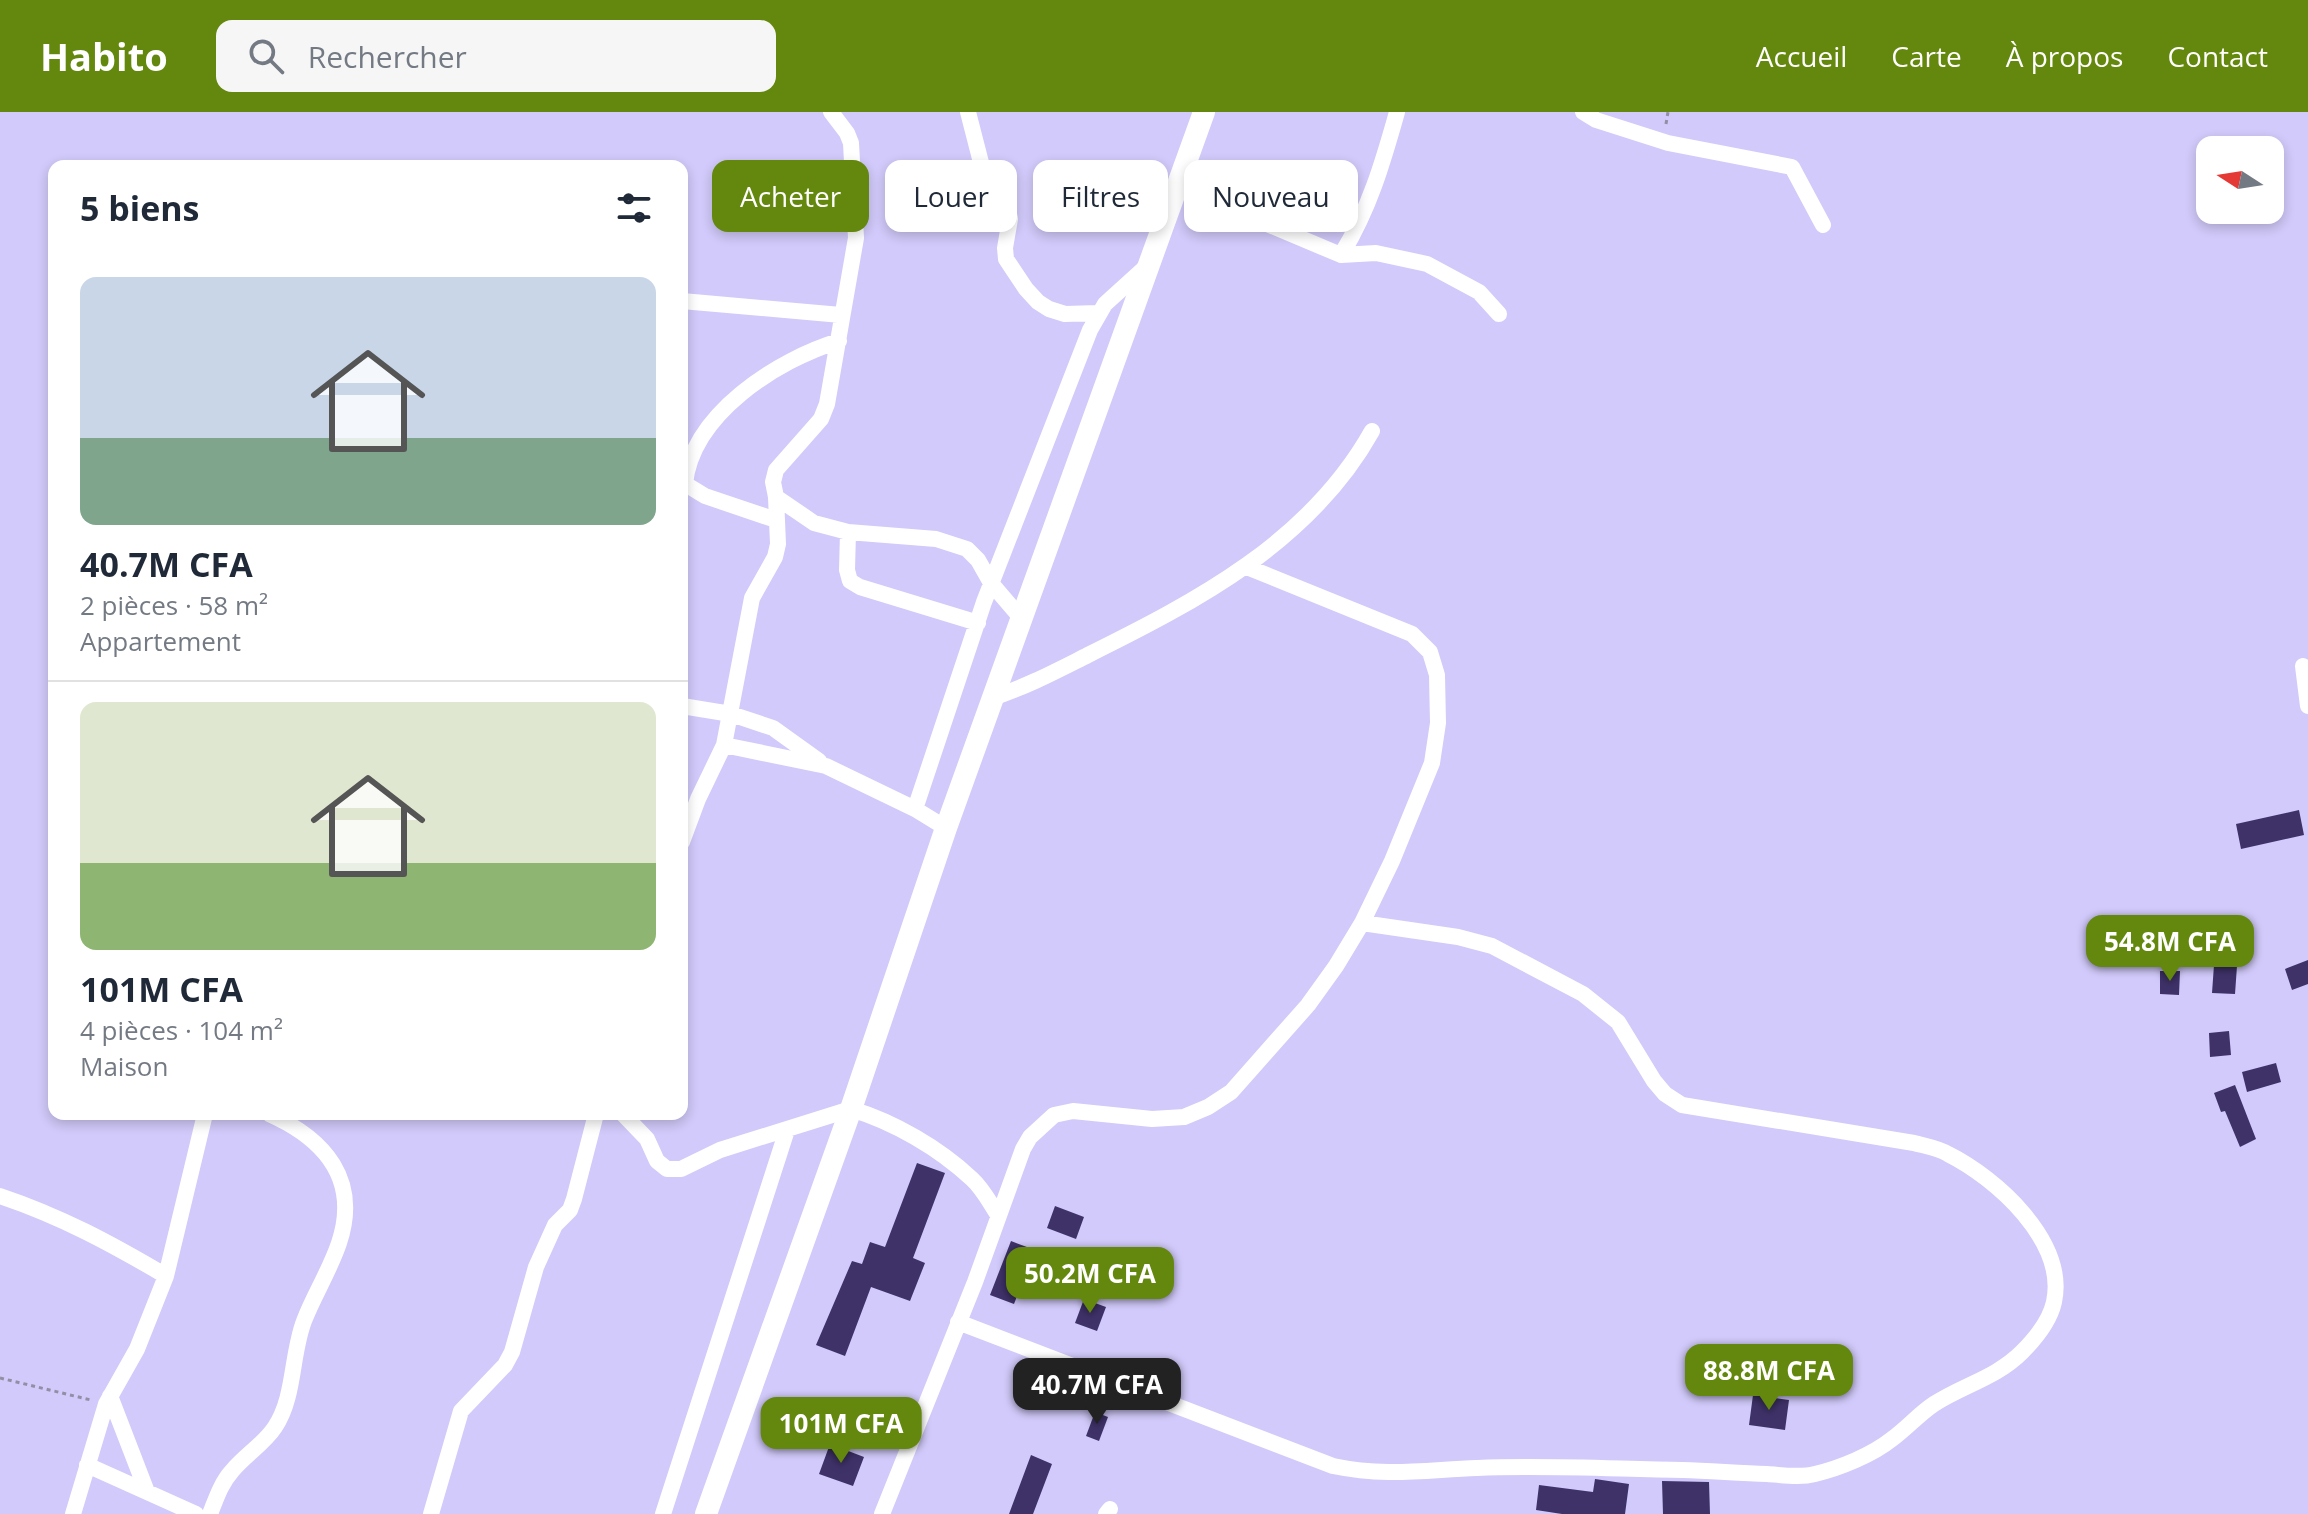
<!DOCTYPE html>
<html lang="fr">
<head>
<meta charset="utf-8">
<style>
	:root { --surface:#fff; --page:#f6f6f7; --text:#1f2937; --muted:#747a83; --line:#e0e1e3; --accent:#63880d }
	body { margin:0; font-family:"Open Sans",sans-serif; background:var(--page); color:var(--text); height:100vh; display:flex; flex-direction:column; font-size:30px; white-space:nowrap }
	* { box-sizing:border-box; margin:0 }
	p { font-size:26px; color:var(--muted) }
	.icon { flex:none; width:44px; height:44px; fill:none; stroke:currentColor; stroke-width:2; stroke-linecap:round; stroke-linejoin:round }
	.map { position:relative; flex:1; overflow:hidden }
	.panel { position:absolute; left:48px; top:48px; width:640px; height:960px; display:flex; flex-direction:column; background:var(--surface); border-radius:16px; box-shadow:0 4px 12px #0003 }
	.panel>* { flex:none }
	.banner { position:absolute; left:712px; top:48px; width:760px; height:72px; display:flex; gap:16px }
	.needle { width:52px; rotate:282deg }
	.tools { position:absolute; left:2196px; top:24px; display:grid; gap:16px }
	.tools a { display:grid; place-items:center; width:88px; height:88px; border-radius:16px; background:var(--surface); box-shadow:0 4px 12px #0003; font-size:40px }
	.price { position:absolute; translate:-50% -68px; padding:0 18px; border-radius:16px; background:var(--accent); color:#fff; font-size:26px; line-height:52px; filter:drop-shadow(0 2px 4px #0008) }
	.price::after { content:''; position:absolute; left:50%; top:48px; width:24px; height:18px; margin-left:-12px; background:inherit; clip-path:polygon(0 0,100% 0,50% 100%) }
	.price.on { background:#222; color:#fff }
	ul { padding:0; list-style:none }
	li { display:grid; align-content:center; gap:16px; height:424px; padding:0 32px }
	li+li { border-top:2px solid var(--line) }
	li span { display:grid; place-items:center; height:248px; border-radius:16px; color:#555 }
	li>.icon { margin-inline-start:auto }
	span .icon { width:144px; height:144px; fill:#fffc; stroke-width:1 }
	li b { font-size:34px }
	h2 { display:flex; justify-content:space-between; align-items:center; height:96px; padding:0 32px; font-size:34px }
	.tag { padding:0 28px; border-radius:16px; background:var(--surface); box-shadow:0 4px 12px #0003; font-size:28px; line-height:72px }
	.tag.on { background:var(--accent); color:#fff }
	header { display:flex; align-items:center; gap:48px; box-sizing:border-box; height:112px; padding:0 40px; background:var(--accent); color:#fff }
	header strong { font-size:38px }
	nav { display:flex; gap:44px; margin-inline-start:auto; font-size:28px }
	.search { width:560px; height:72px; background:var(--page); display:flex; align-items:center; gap:20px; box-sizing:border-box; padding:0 28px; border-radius:16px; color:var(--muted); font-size:30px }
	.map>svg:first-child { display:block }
	.green { fill:#d1cafa; fill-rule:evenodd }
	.building { fill:#3f3269 }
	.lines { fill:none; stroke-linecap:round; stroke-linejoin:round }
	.path { stroke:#928fa5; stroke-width:3; stroke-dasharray:4 4; stroke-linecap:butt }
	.street { stroke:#fff; stroke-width:16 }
	.secondary { stroke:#fff; stroke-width:22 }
</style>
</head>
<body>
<header>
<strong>Habito</strong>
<div class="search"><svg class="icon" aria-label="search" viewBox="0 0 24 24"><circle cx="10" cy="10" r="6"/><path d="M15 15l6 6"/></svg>Rechercher</div>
<nav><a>Accueil</a><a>Carte</a><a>À propos</a><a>Contact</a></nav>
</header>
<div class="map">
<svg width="2308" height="1402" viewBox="0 0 2308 1402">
	<rect width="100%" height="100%" fill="#e4e0fc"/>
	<!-- green -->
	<path class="green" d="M0,0H2308V1402H0ZM2210,38H2270V98H2210ZM54,54H682V1002H54Z"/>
	<!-- building -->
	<path class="building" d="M2299,698L2304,723L2241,737L2236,712Z
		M2308,848V872L2292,878L2285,857Z
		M2214,853L2237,854L2235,882L2212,881Z
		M2160,859H2180L2179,883L2160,882Z
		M2229,919L2231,943L2210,945L2209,921Z
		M2276,951L2281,970L2247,980L2242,960Z
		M2235,973L2256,1027L2240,1035L2225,999L2221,1000L2214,981Z
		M917,1051L945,1061L913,1146L925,1151L910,1189L871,1175L845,1244L816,1233L852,1149L862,1152L870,1130L885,1135Z
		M1055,1094L1084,1105L1076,1127L1047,1116Z
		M1011,1129L1035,1138L1014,1192L990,1183Z
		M1084,1187L1106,1195L1097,1219L1075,1211Z
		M1753,1283L1789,1288L1785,1318L1749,1313Z
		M1095,1300L1108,1305L1099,1329L1086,1324Z
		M830,1332L864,1345L853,1374L819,1362Z
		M1031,1343L1052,1352L1033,1402H1009Z
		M1595,1367L1629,1372L1625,1402H1562L1536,1398L1539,1373L1593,1380Z
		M1662,1369L1709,1370L1710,1402H1663Z"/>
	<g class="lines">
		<!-- path -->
		<path class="path" d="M1666,12L1668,0
			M0,1266L91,1288"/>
		<!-- street -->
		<path class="street" d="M968,0L986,70L1007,92L1010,107L1005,136L1006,147L1026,177L1038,190L1049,197L1065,202L1098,201
			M1583,0L1596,8L1668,31L1792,55L1823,113
			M1177,74L1341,143L1376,141L1427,152L1479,180L1499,202
			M1341,143C1369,98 1383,50 1397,0
			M682,189L841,203
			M682,370L705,384L776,408
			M685,372C692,302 777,248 839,229
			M776,385L814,411L848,420L936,427L967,437L978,448L991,471L1021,506
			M848,420L847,458L850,469L860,475L978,511
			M2303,554L2308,594
			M992,586C1026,575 1056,559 1088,543C1197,489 1310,430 1372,319
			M682,594L731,602L773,616L819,649
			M724,633L826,654L915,697L946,716
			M915,697L984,490L1090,218L1105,192L1148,153
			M682,730L698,687L724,633L752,486L775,445L778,432L776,385L773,370L776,358L821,307L827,292L856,126L851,31L847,21L831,0
			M623,1002L647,1027L657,1049L667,1057H681L720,1038L851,997C894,1010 939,1036 972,1067C983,1077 990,1091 998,1103
			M0,1084C60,1104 112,1132 166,1164
			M958,1210L1333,1354C1386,1365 1424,1358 1477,1356C1545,1353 1614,1357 1683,1358C1711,1359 1739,1361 1767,1362C1783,1363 1800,1366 1815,1362C1840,1356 1872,1343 1892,1327C1907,1316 1919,1302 1934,1292C1963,1273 1996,1266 2022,1240C2035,1227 2050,1208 2054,1190C2067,1129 1996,1066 1948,1042C1938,1036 1925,1034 1914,1031L1682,993L1665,982L1654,969L1618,910L1583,882L1492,834L1458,825L1362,811
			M110,1284L147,1380
			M87,1353L196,1402
			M73,1402L106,1292L137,1237L166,1164L205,1002
			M210,1402C216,1387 221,1371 232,1359C245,1343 264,1332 275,1315C295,1285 291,1243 304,1209C314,1183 330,1158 339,1131C360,1068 325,1027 269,1002
			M431,1402L461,1299L505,1253L512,1240L536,1155L555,1113L570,1098L574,1087L596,1002
			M663,1402L787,1018
			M882,1402L975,1170L1023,1037L1030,1025L1054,1003L1073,999L1152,1007L1184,1005L1208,995L1231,980L1308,893L1336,854L1362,811L1392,749L1432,651L1438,611L1437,563L1430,540L1412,522L1247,455
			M1106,1402L1110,1397"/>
		<!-- secondary -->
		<path class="secondary" d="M706,1402L851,997L946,716L1204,0"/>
	</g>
</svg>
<div class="tools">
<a><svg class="needle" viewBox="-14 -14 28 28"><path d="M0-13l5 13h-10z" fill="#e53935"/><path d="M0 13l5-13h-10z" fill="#747a83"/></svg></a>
</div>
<b class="price" style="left:2170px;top:871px">54.8M CFA</b>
<b class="price" style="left:1090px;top:1203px">50.2M CFA</b>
<b class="price" style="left:1769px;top:1300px">88.8M CFA</b>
<b class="price on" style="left:1097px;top:1314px">40.7M CFA</b>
<b class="price" style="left:841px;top:1353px">101M CFA</b>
<div class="banner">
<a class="tag on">Acheter</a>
<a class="tag">Louer</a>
<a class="tag">Filtres</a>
<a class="tag">Nouveau</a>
</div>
<section class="panel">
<h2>5 biens<svg class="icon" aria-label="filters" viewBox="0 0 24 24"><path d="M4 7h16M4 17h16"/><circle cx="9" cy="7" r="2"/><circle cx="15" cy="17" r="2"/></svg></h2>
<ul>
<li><span style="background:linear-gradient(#c9d6e8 65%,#7fa58c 0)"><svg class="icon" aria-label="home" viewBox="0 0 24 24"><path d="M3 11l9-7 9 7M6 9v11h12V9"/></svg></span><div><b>40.7M CFA</b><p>2 pièces · 58 m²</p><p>Appartement</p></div></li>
<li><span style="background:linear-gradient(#dfe7d0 65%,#8fb573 0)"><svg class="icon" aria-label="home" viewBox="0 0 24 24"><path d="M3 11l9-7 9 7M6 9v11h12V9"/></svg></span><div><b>101M CFA</b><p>4 pièces · 104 m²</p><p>Maison</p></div></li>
</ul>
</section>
</div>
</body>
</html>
